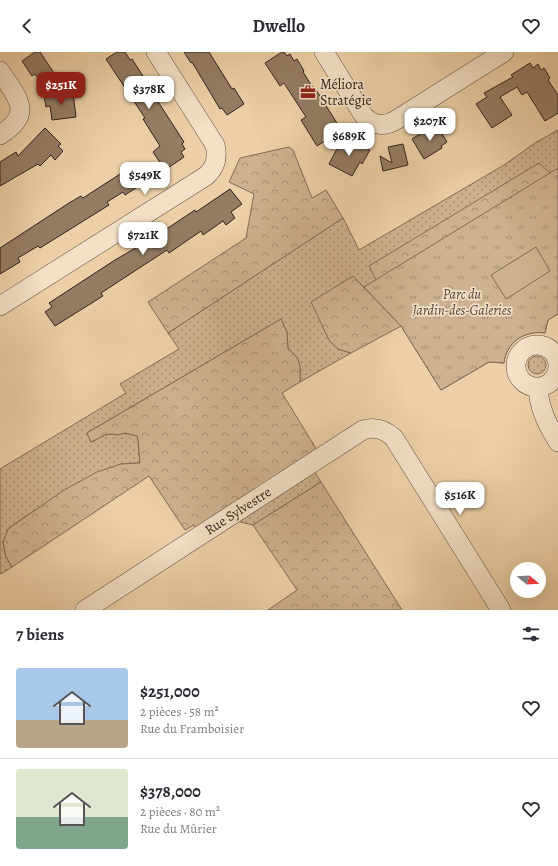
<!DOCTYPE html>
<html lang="fr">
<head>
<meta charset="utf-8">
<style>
	:root { --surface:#fff; --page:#f7f7f7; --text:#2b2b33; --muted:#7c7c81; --line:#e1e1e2; --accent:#8f2418 }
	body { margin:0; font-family:Alegreya,serif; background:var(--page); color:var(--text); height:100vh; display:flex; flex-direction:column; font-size:15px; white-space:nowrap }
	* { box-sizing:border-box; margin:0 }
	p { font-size:13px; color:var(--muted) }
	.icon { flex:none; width:22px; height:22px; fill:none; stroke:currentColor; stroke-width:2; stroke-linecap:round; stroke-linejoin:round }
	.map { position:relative; height:558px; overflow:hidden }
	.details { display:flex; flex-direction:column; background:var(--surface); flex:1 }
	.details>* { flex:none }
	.needle { width:26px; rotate:108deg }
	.controls { position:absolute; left:510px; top:510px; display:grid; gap:8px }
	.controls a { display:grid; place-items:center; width:36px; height:36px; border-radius:50%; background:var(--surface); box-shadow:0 4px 16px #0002; font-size:20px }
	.price { position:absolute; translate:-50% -34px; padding:0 9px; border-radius:8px; background:#fff; color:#222; font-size:13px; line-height:26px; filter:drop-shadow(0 1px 2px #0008) }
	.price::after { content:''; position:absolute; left:50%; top:24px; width:12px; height:9px; margin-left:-6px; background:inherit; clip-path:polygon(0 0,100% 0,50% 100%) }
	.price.selected { background:var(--accent); color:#fff }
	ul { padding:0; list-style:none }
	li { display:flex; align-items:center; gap:12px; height:100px; padding:0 16px }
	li+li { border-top:1px solid var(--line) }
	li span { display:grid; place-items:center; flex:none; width:112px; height:80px; border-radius:4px; color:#555 }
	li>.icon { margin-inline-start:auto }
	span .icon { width:48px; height:48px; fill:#fffc; stroke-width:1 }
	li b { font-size:17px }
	h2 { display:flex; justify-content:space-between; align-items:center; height:48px; padding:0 16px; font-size:17px }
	header { display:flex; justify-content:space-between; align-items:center; height:52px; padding:0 16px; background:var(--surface); font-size:18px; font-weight:600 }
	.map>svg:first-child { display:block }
	.grass { fill:url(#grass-dots); stroke:#806a55 }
	.forest { fill:url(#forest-crowns); stroke:#806a55 }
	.park { fill:url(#park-tufts); stroke:#806a55 }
	.pitch { fill:#cdb28f; stroke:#806a55 }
	.building { fill:#947c64; stroke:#33221b }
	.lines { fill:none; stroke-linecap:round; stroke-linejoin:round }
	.minor-casing { stroke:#624e3e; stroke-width:20 }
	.minor { stroke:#f3e0c6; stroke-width:19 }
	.labels { text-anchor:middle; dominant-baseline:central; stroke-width:3.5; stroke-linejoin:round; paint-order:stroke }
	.poi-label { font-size:14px; fill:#33221b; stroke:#f3e0c6; text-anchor:start }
	.park-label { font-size:14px; font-style:italic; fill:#5a4638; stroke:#f3e0c6 }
	.street-label { font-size:14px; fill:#33221b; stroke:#f3e0c6 }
</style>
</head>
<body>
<header><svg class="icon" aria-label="back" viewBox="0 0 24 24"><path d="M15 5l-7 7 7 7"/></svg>Dwello<svg class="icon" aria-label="heart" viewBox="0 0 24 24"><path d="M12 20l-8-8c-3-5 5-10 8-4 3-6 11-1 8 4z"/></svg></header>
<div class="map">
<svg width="558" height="558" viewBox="0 0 558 558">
	<defs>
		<pattern id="grass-dots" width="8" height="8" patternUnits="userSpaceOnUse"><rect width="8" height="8" fill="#cdb28f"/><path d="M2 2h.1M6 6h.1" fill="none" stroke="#a79074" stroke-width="1.8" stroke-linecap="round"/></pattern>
		<pattern id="forest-crowns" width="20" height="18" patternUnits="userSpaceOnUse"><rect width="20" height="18" fill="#cdb28f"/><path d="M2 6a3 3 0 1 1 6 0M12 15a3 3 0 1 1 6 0" fill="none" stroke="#a79074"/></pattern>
		<pattern id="park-tufts" width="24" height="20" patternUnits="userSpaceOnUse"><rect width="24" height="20" fill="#cdb28f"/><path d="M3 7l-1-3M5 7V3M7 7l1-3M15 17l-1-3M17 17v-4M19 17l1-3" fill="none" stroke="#a79074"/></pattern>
	</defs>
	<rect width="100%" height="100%" fill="#edd0a7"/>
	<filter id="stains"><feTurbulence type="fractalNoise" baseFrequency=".005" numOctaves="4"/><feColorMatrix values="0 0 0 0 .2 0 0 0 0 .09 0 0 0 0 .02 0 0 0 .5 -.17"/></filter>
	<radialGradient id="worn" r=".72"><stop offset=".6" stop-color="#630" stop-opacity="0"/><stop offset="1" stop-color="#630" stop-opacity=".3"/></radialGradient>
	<!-- grass -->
	<path class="grass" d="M558,78V262L548,268L545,281C525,278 506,290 504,311L489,310L441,338L401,274L376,228L364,235L353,224L338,297L351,301L300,330C300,314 302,308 288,297L287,280L281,267L87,381L91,390L105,383L111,382L118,383L125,381L137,384L138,388L140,411L121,412L26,464L8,477L3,490L6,505L12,515L1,522L0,521V417L126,341L120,332L179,297L168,281L343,166L359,198L504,113L535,91Z
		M528 313a9 9 0 1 1 18 0a9 9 0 1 1-18 0Z
		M314,419L321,430L253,473L236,469Z"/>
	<!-- forest -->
	<path class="forest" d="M289,95L293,98L312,146L326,138L343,166L168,281L148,250L246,186L254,142L229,130L240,106Z
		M539,111L550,121L401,238L376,228L369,214Z
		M353,224L401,274L351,301L338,297L329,288L311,250Z
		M281,267L287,280L288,297C302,308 300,314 300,330L282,341L317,398L197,478L194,473L185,478L149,424L12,515L6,505L3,490L8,477L64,438L97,420L121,412L140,411L138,388L137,384L125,381L118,383L111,382L105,383L91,390L87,381Z
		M321,430L402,558H268L297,538L253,473Z"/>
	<!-- park -->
	<path class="park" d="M558,116V262L548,268L545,281C525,278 506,290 504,311L489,310L441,338L401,274L364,235Z"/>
	<!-- pitch -->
	<path class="pitch" d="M536,195L550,219L506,247L491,223Z"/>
	<!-- building -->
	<path class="building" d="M35,0H40L54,21L41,30L35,22L32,24L22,9Z
		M117,0H125L130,8L132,7L156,44L155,45L184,90L182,92L185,97L181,100L184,105L165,118L153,100L160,94L143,67L145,66L106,7Z
		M184,0H209L232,37L234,36L244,52L227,63L222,56L220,57L192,10L191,11Z
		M282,0H284L287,4L290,2L294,9L297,7L304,19L303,20L315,39L316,38L337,71L324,79L333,84L317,94L301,68L306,65L284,31L280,34L265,11Z
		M530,11L533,16L538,12L541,18L544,16L550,26L548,28L558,43V61L545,69L527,40L522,43L517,35L500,45L512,63L492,76L476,52L487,45L484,41L513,25L511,23Z
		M73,40L76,65L52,68L50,54L46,55L44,44Z
		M431,75L433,79L438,75L447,90L441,94L442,96L424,107L412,87Z
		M45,76L61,92L58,94L63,99L55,108L51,103L40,114L38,112L0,134V110L16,100L18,104Z
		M341,89L347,92L349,90L355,93L356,91L370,98L362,112L360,110L352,124L329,112Z
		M403,92L408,113L383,119L380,104L392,111L388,95Z
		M131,115L142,132L125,143L123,140L107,150L109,153L40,196L38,194L18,206L20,210L0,222V196L69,151L81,144L83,146Z
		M230,137L242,152L231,160L235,166L226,173L223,169L203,183L201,179L169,201L167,198L101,241L103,244L55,274L45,260L52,255L49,251L115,208L156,184L195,158L196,160Z"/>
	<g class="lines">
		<!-- minor casing -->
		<g class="minor-casing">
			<path id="minor" d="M324,0L364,64C373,74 385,75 396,68L504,0
				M0,19C17,46 35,61 0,83
				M0,254L206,124C216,115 218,105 215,93L156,0
				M516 314a21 21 0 1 1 42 0a21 21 0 1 1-42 0Z
				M538,335C539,356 547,372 558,390
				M85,558L363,378C375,374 384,377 394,386L501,558"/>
		</g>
		<!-- minor -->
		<use href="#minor" class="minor"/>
	</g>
	<!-- icons -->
	<defs>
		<g id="office-bare" transform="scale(1.2)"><path d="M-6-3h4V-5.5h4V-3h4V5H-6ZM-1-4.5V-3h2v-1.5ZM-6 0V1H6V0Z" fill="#8f2418" stroke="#f3e0c6" stroke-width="2.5" paint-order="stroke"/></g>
	</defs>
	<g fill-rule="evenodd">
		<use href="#office-bare" x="308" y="40"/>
	</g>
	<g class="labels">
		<!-- poi labels -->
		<g class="poi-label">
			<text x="320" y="32">Méliora<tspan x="320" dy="16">Stratégie</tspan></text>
		</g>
		<!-- park labels -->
		<g class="park-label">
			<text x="462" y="242">Parc du<tspan x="462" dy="16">Jardin-des-Galeries</tspan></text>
		</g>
		<!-- street labels -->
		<g class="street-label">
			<text transform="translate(238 459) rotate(-33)">Rue Sylvestre</text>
		</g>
	</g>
	<rect width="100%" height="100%" filter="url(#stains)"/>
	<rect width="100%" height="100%" fill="url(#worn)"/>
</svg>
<div class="controls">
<a><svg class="needle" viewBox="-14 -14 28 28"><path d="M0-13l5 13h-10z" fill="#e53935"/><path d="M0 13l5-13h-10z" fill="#7c7c81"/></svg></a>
</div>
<b class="price selected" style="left:61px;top:54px">$251K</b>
<b class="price" style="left:149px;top:58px">$378K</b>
<b class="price" style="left:430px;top:90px">$207K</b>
<b class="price" style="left:349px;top:105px">$689K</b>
<b class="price" style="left:145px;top:144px">$549K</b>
<b class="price" style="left:143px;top:204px">$721K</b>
<b class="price" style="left:460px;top:464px">$516K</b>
</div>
<section class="details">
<h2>7 biens<svg class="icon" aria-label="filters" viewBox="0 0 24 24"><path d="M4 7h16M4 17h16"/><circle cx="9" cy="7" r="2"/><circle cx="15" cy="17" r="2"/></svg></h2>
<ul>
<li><span style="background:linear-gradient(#a9c7e8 65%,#b9a48a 0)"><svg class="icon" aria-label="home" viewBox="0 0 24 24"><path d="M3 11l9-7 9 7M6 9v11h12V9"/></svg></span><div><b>$251,000</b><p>2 pièces · 58 m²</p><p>Rue du Framboisier</p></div><svg class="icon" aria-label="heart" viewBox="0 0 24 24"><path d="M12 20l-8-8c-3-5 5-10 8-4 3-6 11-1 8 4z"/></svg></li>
<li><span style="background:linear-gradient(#dfe7d0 60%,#7fa58c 0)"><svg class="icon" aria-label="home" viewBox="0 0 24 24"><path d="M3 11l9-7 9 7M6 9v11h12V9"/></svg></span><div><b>$378,000</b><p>2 pièces · 80 m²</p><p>Rue du Mûrier</p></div><svg class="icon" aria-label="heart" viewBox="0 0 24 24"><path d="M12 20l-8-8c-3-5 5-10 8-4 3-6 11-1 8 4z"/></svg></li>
</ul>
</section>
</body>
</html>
